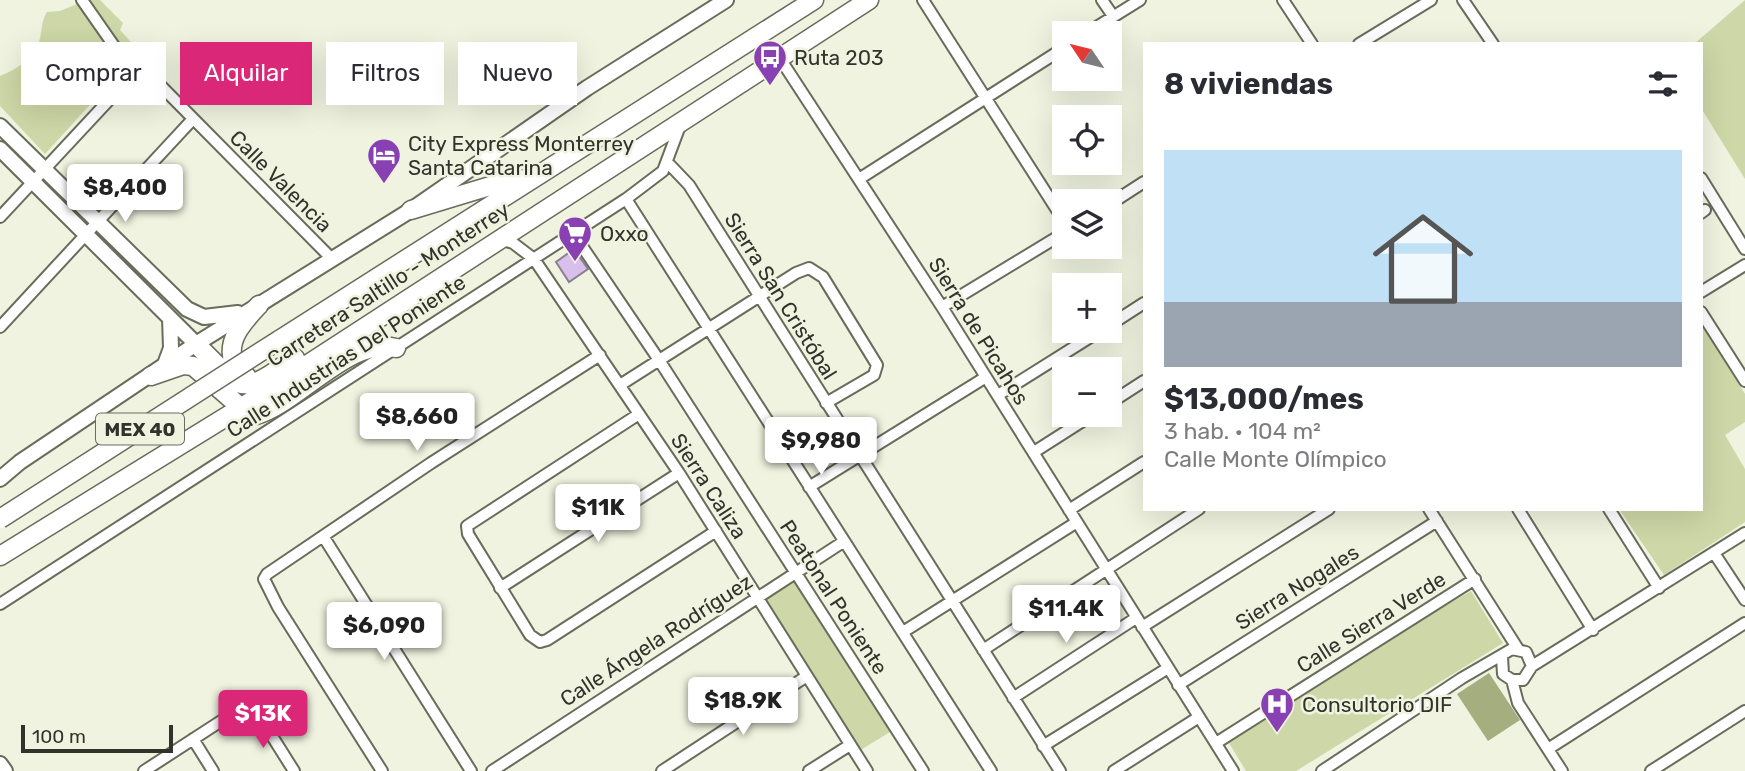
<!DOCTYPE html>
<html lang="es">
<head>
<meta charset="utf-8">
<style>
	:root { --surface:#fff; --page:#f2f2f3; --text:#2b2b33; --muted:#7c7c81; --line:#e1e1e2; --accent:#db2777 }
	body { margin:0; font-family:Rubik,sans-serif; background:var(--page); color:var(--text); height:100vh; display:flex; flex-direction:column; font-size:26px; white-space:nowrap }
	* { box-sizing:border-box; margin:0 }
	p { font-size:23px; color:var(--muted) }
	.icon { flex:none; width:38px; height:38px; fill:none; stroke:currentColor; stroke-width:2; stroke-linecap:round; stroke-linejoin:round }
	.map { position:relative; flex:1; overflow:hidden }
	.details { position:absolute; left:1143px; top:42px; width:560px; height:469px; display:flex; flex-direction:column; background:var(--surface); border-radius:0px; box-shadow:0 7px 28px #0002 }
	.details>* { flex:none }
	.banner { position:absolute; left:21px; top:42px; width:665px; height:63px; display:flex; gap:14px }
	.needle { width:46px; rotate:305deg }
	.fabs { position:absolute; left:1052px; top:21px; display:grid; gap:14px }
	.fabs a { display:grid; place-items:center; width:70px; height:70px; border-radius:0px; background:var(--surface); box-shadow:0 7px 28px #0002; font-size:35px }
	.scale { position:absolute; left:21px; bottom:18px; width:152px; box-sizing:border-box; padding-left:7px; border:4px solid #31332c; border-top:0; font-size:19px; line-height:24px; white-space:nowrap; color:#31332c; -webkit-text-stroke:5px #eff3df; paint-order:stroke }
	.price { position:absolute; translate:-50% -60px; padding:0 16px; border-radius:7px; background:#fff; color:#222; font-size:23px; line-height:46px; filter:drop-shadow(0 2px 4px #0008) }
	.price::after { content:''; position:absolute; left:50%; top:42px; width:21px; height:16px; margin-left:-10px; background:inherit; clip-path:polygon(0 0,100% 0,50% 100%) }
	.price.selected { background:var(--accent); color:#fff }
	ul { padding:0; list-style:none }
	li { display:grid; align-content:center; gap:14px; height:371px; padding:0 21px }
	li+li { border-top:2px solid var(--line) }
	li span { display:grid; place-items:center; height:217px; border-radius:0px; color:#555 }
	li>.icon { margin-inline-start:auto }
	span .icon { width:126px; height:126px; fill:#fffc; stroke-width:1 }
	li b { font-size:30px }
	h2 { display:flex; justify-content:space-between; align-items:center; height:84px; padding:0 21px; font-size:30px }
	.pill { padding:0 24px; border-radius:0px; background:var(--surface); box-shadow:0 7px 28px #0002; font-size:24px; line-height:63px }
	.pill.selected { background:var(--accent); color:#fff }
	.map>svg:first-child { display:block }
	.green { fill:#ced7a7 }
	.water { fill:#a5ae7f }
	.building { fill:#d9bfeb; stroke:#898090; stroke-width:2 }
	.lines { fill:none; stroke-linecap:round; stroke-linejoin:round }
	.minor-casing { stroke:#686c5b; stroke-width:14 }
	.tertiary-casing { stroke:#686c5b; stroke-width:18 }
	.primary-casing { stroke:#686c5b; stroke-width:21 }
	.minor { stroke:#fff; stroke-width:10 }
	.tertiary { stroke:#fff; stroke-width:14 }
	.primary { stroke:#fff; stroke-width:18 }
	.primary-bridge-casing { stroke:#686c5b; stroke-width:21; stroke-linecap:butt }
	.primary-bridge { stroke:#fff; stroke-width:18 }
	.labels { text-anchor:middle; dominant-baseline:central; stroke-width:5; stroke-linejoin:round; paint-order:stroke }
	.shield { fill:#eff3df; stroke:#6a6d62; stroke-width:2 }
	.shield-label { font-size:19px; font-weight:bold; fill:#31332c }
	.poi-label { font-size:21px; fill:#31332c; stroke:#eff3df; text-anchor:start }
	.street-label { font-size:21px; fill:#31332c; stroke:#eff3df }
</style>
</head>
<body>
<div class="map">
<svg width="1745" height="771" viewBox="0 0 1745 771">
	<rect width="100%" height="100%" fill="#eff3df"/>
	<!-- green -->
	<path class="green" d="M78,0H100L123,23L120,30L139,51L45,154L0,106V76C15,70 32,60 38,44C43,33 40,23 47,12L60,11L77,4Z
		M1745,0V179L1701,108V44H1694Z
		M1701,324L1745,394V422L1725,435L1745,469V522L1664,575L1619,509H1701Z
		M795,570L895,729L854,754L754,596Z
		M1471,591L1503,643L1296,771H1246L1229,743L1355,659Z"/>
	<!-- water -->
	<path class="water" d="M1489,673L1520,720L1488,741L1457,694Z"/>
	<!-- building -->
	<path class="building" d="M574,249L588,269L569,282L556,262Z"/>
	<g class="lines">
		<!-- minor casing -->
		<g class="minor-casing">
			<path id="minor" d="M82,0L119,53L137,70
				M923,0L1064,221
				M1102,0L1113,16
				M1283,0L1312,44
				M1463,0L1493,44
				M1087,33L1140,0
				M1359,44L1431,0
				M779,57L942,307L1233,771
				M668,163L689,185L1060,771
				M1701,178L1745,249
				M859,179L1064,48
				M626,199L991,771
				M1110,204L1144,182
				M1701,213L1705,210
				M0,217L137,70L159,84L332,259
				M573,233L659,360L923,771
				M500,239L513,243L534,259L679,473L867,771
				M1701,292L1745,265
				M942,307L1064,233
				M1701,312L1745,381
				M1110,325L1144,303
				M0,327L192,120
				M620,385L796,273L809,268L823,277L877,365L874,375L826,403
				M998,395L1100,331
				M1110,403L1144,381
				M639,414L467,526L468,534L530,635L540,642L547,640L716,531
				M1034,452L1092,415
				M809,487L986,377
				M1429,509L1518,649
				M1518,509L1593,630
				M1609,509L1659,588
				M1069,510L1144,462
				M323,536L471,771
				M1714,553L1745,600
				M500,588L679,473
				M0,604L626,199L663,171L681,123
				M1142,627L1329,509
				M903,632L1077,522
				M983,650L1199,509
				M1502,657L1503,674L1512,680L1518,703L1562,771
				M1532,666L1745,533
				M1512,680H1523L1532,666
				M1178,685L1437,521
				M1013,698L1136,618
				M193,739L213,771
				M1216,743L1475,579
				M1043,746L1168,668
				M1548,749L1745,623
				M144,771L235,712L247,708L260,717L294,771
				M382,771L278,607L264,579L267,574L431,463L600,355
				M492,771L843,542
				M662,771L807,676
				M809,771L850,745
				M1114,771L1199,717
				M1322,771L1462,678L1512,649L1526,652L1532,666
				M1651,771L1745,711"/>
		</g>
		<!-- tertiary casing -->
		<g class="tertiary-casing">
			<path id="tertiary" d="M0,126L187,309L204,317L238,313
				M0,149L196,344
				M164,367L171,348L170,318
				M0,479L20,462L196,344L411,210L587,88L726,0
				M0,764L5,771"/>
		</g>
		<!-- primary casing -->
		<g class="primary-casing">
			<path id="primary" d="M411,210L500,183L527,179
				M279,340L814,0
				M196,344L233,381C253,393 278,368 295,358
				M151,376L183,365L193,366L245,411L256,415C297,404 351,335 396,348
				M247,377L234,364C225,340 244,321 259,305
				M0,556L242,407L869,0"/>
		</g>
		<!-- minor -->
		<use href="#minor" class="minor"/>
		<!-- tertiary -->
		<use href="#tertiary" class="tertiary"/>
		<!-- primary -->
		<use href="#primary" class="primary"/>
		<!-- primary-bridge casing -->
		<g class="primary-bridge-casing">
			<path id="primary-bridge" d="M0,519L279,340"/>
		</g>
		<!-- primary-bridge -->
		<use href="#primary-bridge" class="primary-bridge"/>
	</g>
	<!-- icons -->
	<defs>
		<g id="bus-pin" transform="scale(1.75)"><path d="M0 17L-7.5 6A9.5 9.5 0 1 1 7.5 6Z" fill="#8940b2" stroke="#eff3df"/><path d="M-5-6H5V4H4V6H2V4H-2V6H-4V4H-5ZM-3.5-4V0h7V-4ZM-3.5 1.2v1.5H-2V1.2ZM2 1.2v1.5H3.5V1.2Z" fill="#fff"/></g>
		<g id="hotel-pin" transform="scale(1.75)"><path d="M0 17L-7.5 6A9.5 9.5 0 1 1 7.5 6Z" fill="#8940b2" stroke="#eff3df"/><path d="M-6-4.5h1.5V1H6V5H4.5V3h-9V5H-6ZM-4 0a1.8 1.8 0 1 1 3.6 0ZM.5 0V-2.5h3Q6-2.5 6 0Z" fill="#fff"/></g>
		<g id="supermarket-pin" transform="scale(1.75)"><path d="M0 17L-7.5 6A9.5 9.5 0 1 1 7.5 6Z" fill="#8940b2" stroke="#eff3df"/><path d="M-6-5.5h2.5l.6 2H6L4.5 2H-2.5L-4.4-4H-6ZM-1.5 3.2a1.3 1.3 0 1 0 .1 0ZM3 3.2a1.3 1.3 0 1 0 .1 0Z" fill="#fff"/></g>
		<g id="hospital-pin" transform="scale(1.75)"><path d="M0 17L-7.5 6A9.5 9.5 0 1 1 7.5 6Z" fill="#8940b2" stroke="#eff3df"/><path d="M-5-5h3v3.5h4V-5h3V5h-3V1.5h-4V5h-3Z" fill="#fff"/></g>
	</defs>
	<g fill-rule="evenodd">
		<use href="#bus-pin" x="770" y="57"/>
		<use href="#hotel-pin" x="384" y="155"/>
		<use href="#supermarket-pin" x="575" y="233"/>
		<use href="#hospital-pin" x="1277" y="704"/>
	</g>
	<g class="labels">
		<!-- shield labels -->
		<rect class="shield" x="96" y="413.5" width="88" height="31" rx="5"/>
		<g class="shield-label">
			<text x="140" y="429">MEX 40</text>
		</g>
		<!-- poi labels -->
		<g class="poi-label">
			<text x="794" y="57">Ruta 203</text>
			<text x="408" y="143">City Express Monterrey<tspan x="408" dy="24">Santa Catarina</tspan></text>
			<text x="600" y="233">Oxxo</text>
			<text x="1302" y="704">Consultorio DIF</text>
		</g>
		<!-- street labels -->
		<g class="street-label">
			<text transform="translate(281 181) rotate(45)">Calle Valencia</text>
			<text transform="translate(388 284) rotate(-33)">Carretera Saltillo - Monterrey</text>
			<text transform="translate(781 296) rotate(58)">Sierra San Cristóbal</text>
			<text transform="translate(979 331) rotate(58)">Sierra de Picahos</text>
			<text transform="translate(346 356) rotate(-33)">Calle Industrias Del Poniente</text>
			<text transform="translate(709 486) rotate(57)">Sierra Caliza</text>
			<text transform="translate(1297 587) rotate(-32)">Sierra Nogales</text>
			<text transform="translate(834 597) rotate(57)">Peatonal Poniente</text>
			<text transform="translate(1371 622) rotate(-32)">Calle Sierra Verde</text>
			<text transform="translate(656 640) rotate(-33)">Calle Ángela Rodríguez</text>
		</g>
	</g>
</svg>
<div class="fabs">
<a><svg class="needle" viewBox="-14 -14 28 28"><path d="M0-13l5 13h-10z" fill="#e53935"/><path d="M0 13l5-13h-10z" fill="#7c7c81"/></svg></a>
<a><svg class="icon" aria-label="locate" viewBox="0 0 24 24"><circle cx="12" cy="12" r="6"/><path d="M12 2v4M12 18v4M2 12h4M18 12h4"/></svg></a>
<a><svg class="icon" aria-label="layers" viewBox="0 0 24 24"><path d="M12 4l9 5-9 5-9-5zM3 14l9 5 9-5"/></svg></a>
<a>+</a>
<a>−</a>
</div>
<div class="scale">100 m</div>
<b class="price" style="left:125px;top:224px">$8,400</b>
<b class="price" style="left:417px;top:453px">$8,660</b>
<b class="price" style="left:821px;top:477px">$9,980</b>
<b class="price" style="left:598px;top:544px">$11K</b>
<b class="price" style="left:1066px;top:645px">$11.4K</b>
<b class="price" style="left:384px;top:662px">$6,090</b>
<b class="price" style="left:743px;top:737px">$18.9K</b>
<b class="price selected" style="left:263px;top:750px">$13K</b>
<div class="banner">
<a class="pill">Comprar</a>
<a class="pill selected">Alquilar</a>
<a class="pill">Filtros</a>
<a class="pill">Nuevo</a>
</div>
<section class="details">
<h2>8 viviendas<svg class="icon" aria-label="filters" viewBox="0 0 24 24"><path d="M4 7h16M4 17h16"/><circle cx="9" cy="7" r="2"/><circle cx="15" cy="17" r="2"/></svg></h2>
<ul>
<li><span style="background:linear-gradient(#bfe0f5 70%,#9aa5b1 0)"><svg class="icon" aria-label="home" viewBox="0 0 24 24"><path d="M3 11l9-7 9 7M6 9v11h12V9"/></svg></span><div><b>$13,000/mes</b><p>3 hab. · 104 m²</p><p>Calle Monte Olímpico</p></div></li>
</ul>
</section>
</div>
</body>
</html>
